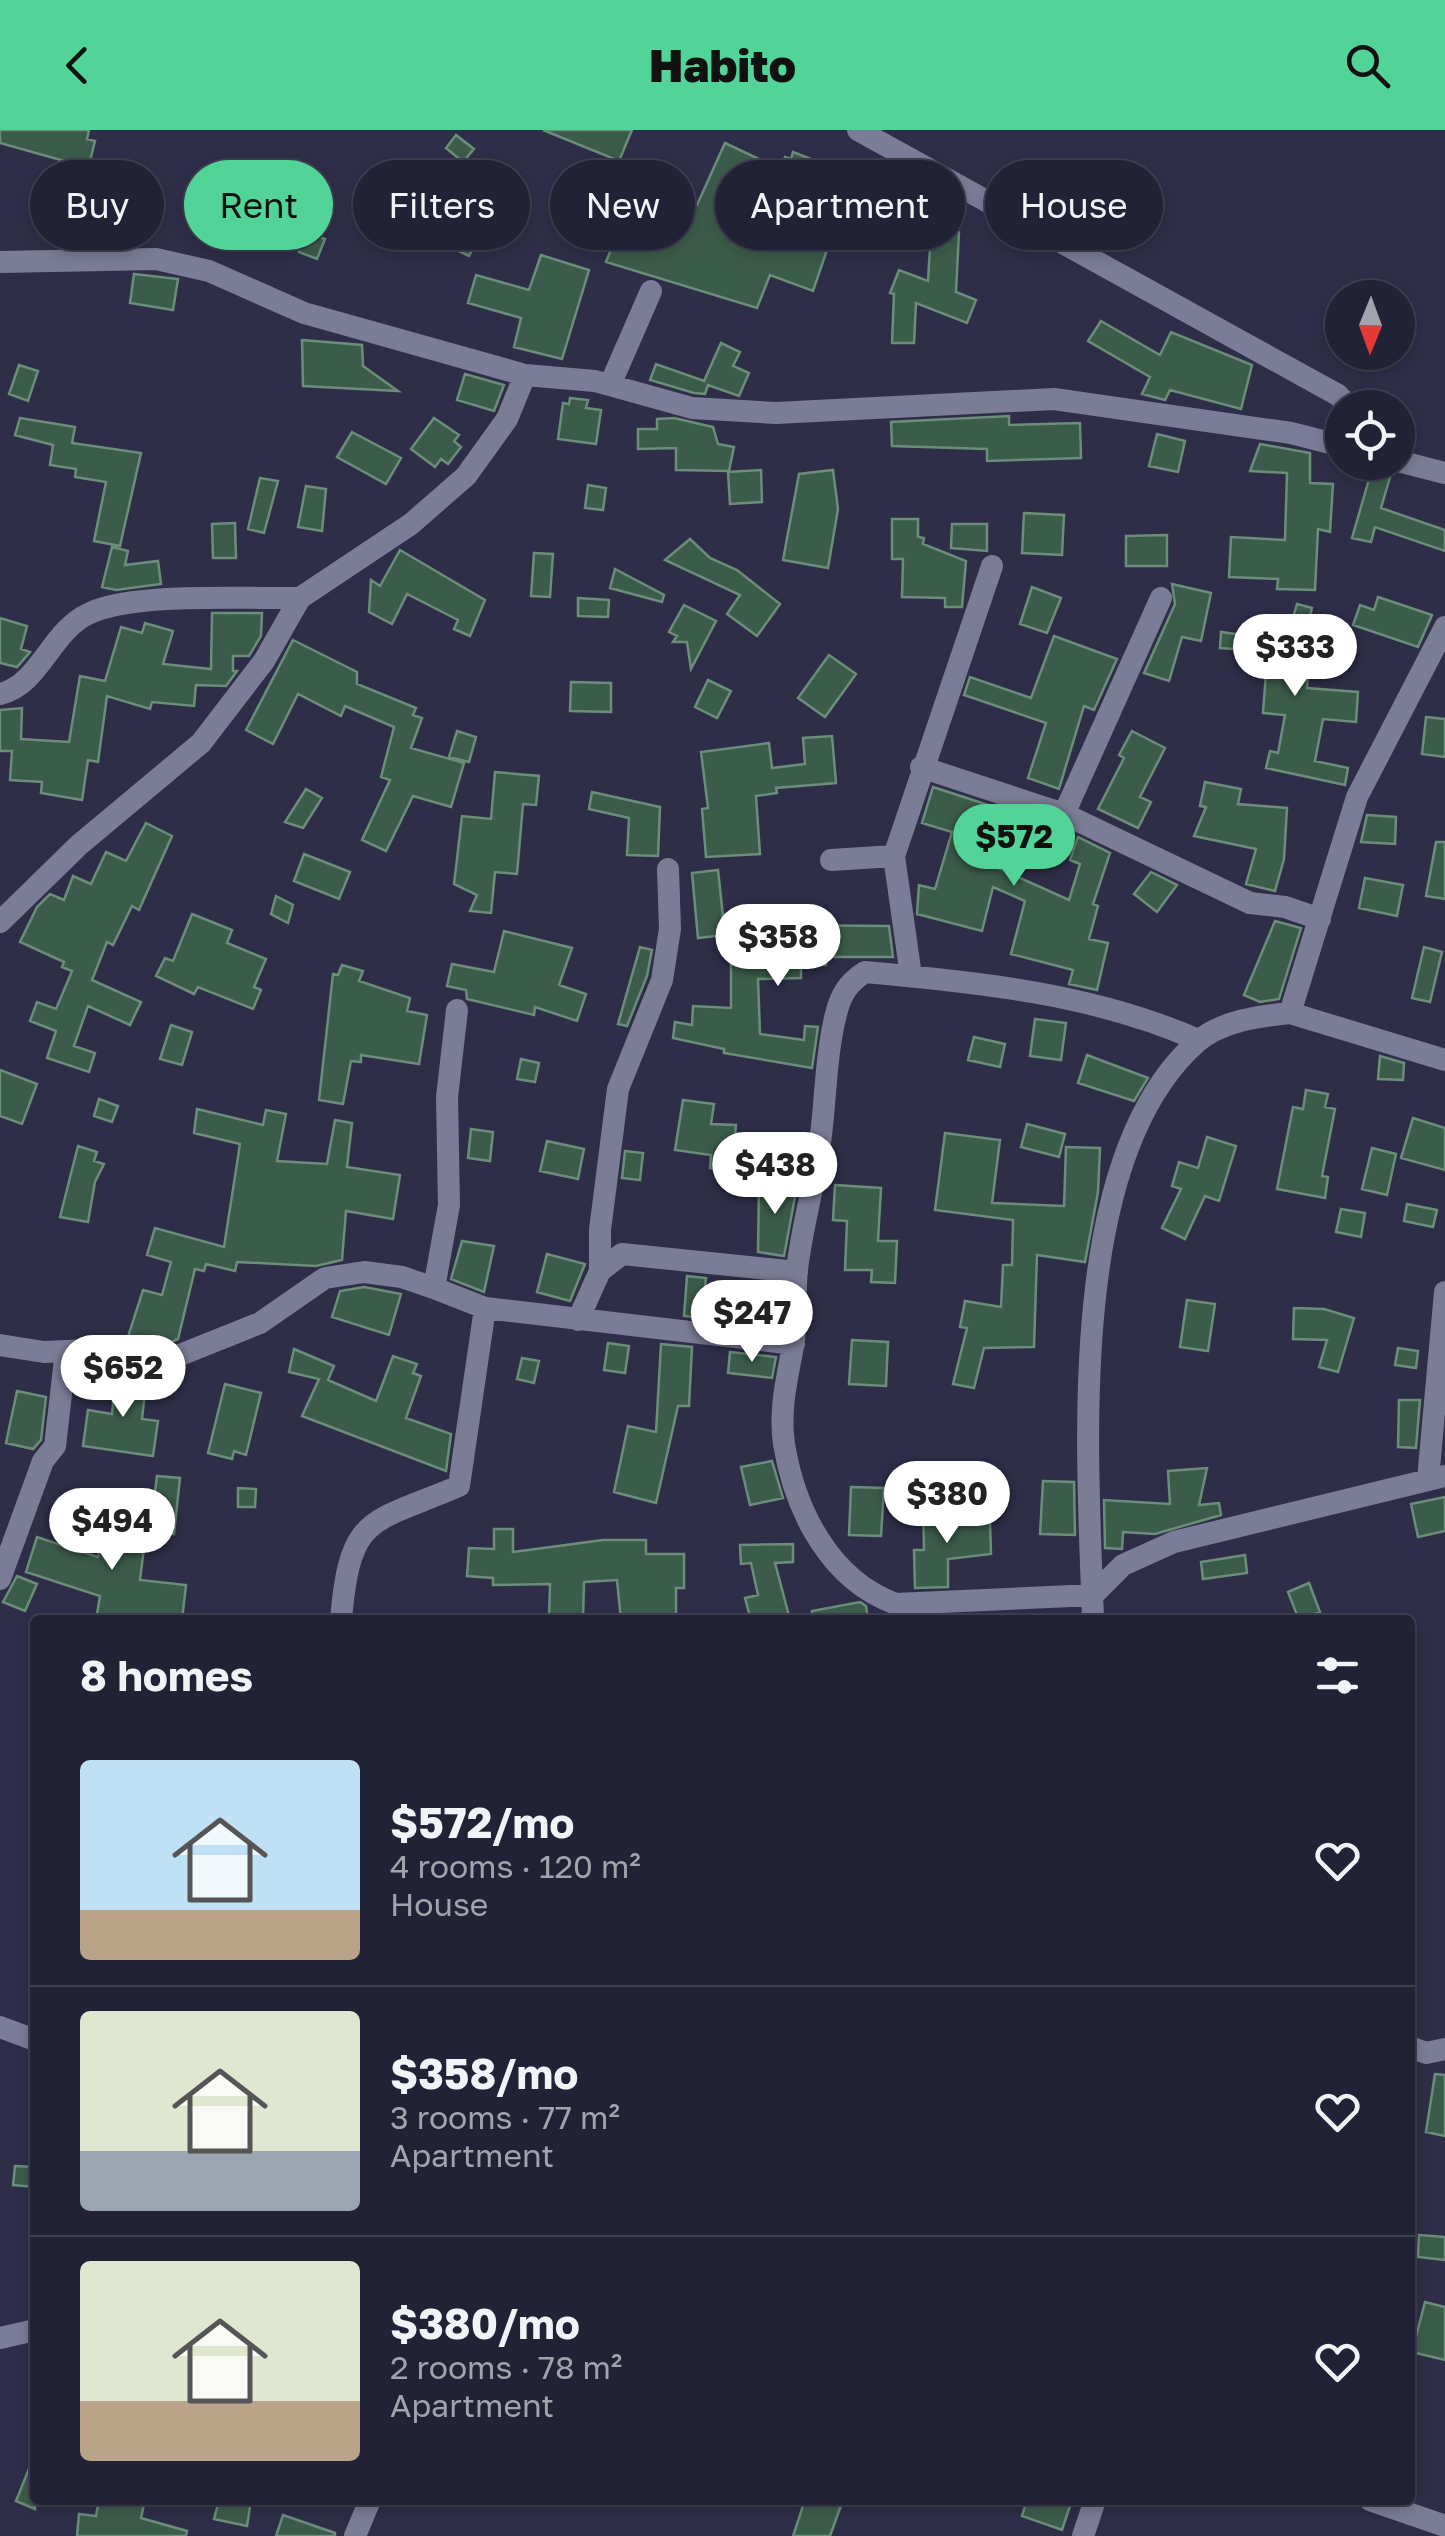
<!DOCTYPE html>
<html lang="en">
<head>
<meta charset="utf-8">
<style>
	:root { --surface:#222237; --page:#2e2f42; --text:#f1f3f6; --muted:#a2a4ad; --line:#3f3f52; --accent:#52d397 }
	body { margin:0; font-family:"Golos Text",sans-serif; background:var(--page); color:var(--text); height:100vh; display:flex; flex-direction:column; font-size:38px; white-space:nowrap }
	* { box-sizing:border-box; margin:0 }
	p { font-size:32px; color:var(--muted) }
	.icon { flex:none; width:55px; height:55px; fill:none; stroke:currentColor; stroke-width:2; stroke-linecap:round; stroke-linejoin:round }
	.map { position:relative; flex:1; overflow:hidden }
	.drawer { position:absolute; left:30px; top:1485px; width:1385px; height:890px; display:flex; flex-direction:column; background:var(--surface); border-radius:10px; box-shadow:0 5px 15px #0003,0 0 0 2px var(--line) }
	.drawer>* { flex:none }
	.guide { position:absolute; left:30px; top:30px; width:1385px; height:90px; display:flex; gap:20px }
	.needle { width:65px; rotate:181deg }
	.tools { position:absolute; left:1325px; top:150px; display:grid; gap:20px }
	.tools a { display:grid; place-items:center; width:90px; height:90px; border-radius:50%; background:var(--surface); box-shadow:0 5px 15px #0003,0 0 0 2px var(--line); font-size:50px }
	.price { position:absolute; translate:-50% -85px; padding:0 22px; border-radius:35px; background:#fff; color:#222; font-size:32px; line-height:65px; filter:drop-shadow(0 2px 5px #0008) }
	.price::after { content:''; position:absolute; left:50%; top:60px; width:30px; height:22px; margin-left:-15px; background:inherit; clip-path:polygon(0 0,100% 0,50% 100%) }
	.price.active { background:var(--accent); color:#111 }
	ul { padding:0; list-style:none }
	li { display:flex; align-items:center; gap:30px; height:250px; padding:0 50px }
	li+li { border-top:2px solid var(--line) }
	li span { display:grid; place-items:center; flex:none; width:280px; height:200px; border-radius:10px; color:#555 }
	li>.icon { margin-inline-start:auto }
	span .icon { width:120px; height:120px; fill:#fffc; stroke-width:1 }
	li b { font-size:42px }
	h2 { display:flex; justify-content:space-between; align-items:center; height:120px; padding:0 50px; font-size:42px }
	.pill { padding:0 35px; border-radius:45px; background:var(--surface); box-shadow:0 5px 15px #0003,0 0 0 2px var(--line); font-size:35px; line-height:90px }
	.pill.active { background:var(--accent); color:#111 }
	header { display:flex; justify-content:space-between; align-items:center; height:130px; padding:0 50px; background:var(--accent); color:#111; font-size:45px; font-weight:800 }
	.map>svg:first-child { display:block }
	.building { fill:#3c5c4b; stroke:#6b8d7a; stroke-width:2.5 }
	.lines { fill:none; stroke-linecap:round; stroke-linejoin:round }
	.minor { stroke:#7b7d97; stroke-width:22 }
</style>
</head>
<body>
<header><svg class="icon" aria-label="back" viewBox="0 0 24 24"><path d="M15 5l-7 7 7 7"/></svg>Habito<svg class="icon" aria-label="search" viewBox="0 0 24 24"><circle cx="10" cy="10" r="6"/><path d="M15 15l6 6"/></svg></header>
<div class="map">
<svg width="1445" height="2406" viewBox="0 0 1445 2406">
	<rect width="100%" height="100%" fill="#2e2e49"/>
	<!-- building -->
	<path class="building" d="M0,0H89L87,9L95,11L90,31L84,30L82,36L0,13Z
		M543,0H632L619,31Z
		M456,5L474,19L463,32L446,18Z
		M725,13L780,39L785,27L791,29L793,22L811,29L804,50L816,54L798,106L828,117L813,161L770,145L757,178L606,132L626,82L614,77L626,46L697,75Z
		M456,60L489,73L484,88L487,89L469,126L377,82L385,65L443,95Z
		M220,83L257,99L250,114L213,98Z
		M931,100L959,102L956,162L976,170L967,193L916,173L914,213H892L894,164L890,163L899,140L928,151Z
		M306,102L325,109L317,129L299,122Z
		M541,125L589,140L562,229L514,217L521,188L468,173L476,145L529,160Z
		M134,144L178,149L173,180L130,173Z
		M1101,191L1160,225L1171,202L1252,235L1241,279L1170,260L1165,270L1142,264L1150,247L1088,211Z
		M302,210L362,215L363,236L398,261L303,256Z
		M721,213L740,222L733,236L749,243L739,266L708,255L705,264L694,263L650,250L656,234L704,251Z
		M19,235L38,241L28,271L9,264Z
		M465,244L504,255L494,281L457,270Z
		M570,268L588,270L586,278L601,280L596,314L558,309L563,273L569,274Z
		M1009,286V295L1080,293L1081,328L987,331V319L892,316L891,292Z
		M20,288L75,297L72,313L141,323L120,416L94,411L106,352L75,347L76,339L50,335L53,315L15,305Z
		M434,288L459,305L454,311L461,317L448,334L441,329L435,337L411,319Z
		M674,288L713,297L718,314L734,317L729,341L676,340V318L638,319V299H657V289Z
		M352,302L401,328L386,354L337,327Z
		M1157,304L1185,311L1178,342L1149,336Z
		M1260,314L1310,323V353L1333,354L1330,402L1318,399L1315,460L1277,459L1278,449L1229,447L1231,407L1285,410L1287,343L1250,341Z
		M1374,332L1383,334L1391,344L1381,378L1445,400V421L1375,397L1371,412L1352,408Z
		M761,340L762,372L730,374L728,342Z
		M833,340L838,379L828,438L783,430L799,344Z
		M260,348L278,351L264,403L248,399Z
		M588,355L606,358L603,380L585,378Z
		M306,356L326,359L322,401L298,397Z
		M1024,383L1064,385L1062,425L1022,423Z
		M892,389H918V407L924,408L923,414L966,431L962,477H945V468L902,467L903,429H892Z
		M235,393L236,428H213L212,394Z
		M952,394H987V421L951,418Z
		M1167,405V436H1126V406Z
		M690,409L710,428L737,440L780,474L757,506L727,484L740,465L665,430Z
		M112,417L128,421L125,435L158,431L161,454L116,460L102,457Z
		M400,420L485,470L470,506L454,499L458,490L407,464L392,494L369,482L371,450L380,456Z
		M534,423L553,424L550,467L531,466Z
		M615,439L664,465L662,472L610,458Z
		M1172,454L1211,463L1201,511L1182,507L1169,551L1144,543L1175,474Z
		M1032,457L1061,468L1047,503L1020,494Z
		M1378,467L1432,485L1418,517L1353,495L1360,475L1374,480Z
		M578,468L609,470L608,487L578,486Z
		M1297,474L1312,478L1303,512L1310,513L1307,558L1358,562L1356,592L1323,589L1315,631L1348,638L1345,655L1266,638L1270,621L1278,623L1285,585L1263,583L1266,542L1245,541L1246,515V520L1220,518L1221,502L1286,511Z
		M684,475L716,491L691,539L687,512H673L677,506L669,502Z
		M212,483H262L261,506L249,526H233V541H237L226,556L196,555L194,576L152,572L150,579L107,566L98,632L88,630L82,670L41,663L42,652L10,650L12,621H0V580L22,578L21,609L69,612L80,546L105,551L121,497L142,503L145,493L173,501L163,534L211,539Z
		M0,488L27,496L21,519L30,522L17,537L0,533Z
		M1054,506L1117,529L1094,580L1084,576L1059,659L1028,648L1046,593L964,565L970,547L1031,568Z
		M293,510L357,542V554L416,578L413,585L422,588L411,618L464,633L451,677L413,666L386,721L362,710L390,650L381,647L394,597L345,576L341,586L298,564L273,614L246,600Z
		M829,525L856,544L825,587L798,568Z
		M708,550L731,561L717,588L695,577Z
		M571,552L611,553V582L570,581Z
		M1426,587L1445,589V627L1422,624Z
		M457,601L476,607L469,632L449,627Z
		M1132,601L1165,618L1140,667L1151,672L1138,698L1098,679L1124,628L1119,625Z
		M832,606L836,653L776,658L777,663L756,666L760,724L706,727L702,679L708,678L701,622L769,613L772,638L805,634L803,608Z
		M495,642L539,646L536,675L523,674L517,744L495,742L491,783L470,781L477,765L454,754L462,686L491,689Z
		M1205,652L1241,659L1238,674L1287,678L1284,729L1275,761L1246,754L1256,719L1194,706L1206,677L1200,676Z
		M933,657L1013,683L998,738L1069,770L1080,734L1070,730L1078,707L1110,723L1093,774L1098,776L1089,809L1108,813L1097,860L1069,854L1073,840L1011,824L1025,771L993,757L982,801L917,784L919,755L935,759L952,702L922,693Z
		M306,659L322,668L303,698L285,692Z
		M592,662L660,677L658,726L627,725L629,688L589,679Z
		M1367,685L1396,687L1395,714L1361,712Z
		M146,693L172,706L139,780L132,776L113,815L107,812L92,850L141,872L130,895L88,876L74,916L95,923L89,942L47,928L56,901L30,891L37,872L56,879L72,841L62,837L64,832L20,812L37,777L50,764L64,770L73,746L91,754L106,722L126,731Z
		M1436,712H1445V769L1426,766Z
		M304,724L350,742L339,769L294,751Z
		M718,740L725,805L698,808L692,743Z
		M1151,742L1177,755L1157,782L1134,764Z
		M1365,748L1403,755L1397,786L1359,778Z
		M276,766L293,775L288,793L271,784Z
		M192,784L232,800L227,813L266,829L254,857L261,860L253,879L198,857L194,864L156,846L165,828L173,831Z
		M1275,791L1301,798L1279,869L1260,872L1244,865Z
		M761,795L889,796L893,827H826V835H801V848L758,849L760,904L804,910L805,896L818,897L812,938L724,923V919L673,908L675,892L692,895L693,876L731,878V828L761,827Z
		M504,801L572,818L559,855L586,864L577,891L535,877L534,885L467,869L466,860L447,856L452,834L494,842Z
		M640,817L652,820L647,846L627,896L618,894Z
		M1424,817L1442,822L1430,872L1412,868Z
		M342,835L363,841L359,851L410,868L407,881L427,885L419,934L361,925V932L351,931L343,974L319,970L333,844L338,845Z
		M1035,889L1066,893L1061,930L1030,926Z
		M171,895L192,902L182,935L160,929Z
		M974,907L1005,914L1000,937L968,930Z
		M1087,925L1148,948L1134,971L1078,953Z
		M1380,926L1404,933L1403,950L1378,949Z
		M521,929L539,933L535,952L517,949Z
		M0,940L37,954L22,994L0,986Z
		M1306,960L1328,964L1325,977L1335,979L1322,1046L1328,1047L1325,1068L1277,1059L1293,977L1303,979Z
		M99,969L118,976L112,992L94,986Z
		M683,970L714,974L711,994L736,995L732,1040L710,1038L711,1025L675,1020Z
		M197,979L263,995L266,980L286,984L277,1031L327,1034L335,990L352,993L347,1037L400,1045L393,1089L346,1081L342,1130L316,1136L237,1132L235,1141L206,1134L204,1141L195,1139L178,1209L167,1214L126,1213L143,1160L162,1165L171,1132L147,1125L155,1098L224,1117L240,1014L194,1003Z
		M1413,988L1445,998V1040L1401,1028Z
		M1027,994L1065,1004L1059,1027L1021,1017Z
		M471,999L493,1002L490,1031L468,1028Z
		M945,1003L1000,1010L992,1073L1064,1076L1066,1017L1100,1018L1098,1062L1085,1132L1037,1125L1034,1217L984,1218L974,1258L953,1254L967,1198L960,1197L965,1171L1001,1177L1003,1135H1012L1013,1090L935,1080Z
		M1207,1007L1236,1016L1219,1071L1205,1066L1185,1109L1162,1098L1181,1059L1172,1056L1179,1032L1198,1038Z
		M547,1011L584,1019L578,1049L540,1041Z
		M78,1016L97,1022L94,1031L104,1034L95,1052L88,1092L60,1087Z
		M1372,1018L1396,1024L1387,1065L1362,1059Z
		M625,1021L643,1023L640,1050L622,1048Z
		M759,1054L797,1056L784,1126L758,1122Z
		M835,1055L881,1058L878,1111H897L895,1153L871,1152L872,1140H845L847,1091L833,1090Z
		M1407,1074L1437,1080L1433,1097L1404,1091Z
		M1341,1079L1365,1083L1361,1107L1336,1102Z
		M462,1111L494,1116L484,1162L451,1149Z
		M547,1124L585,1134L570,1171L537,1162Z
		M687,1146L706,1148L705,1157H715V1162L781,1165L780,1197L684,1186Z
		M364,1157L401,1164L389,1205L332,1187L340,1161Z
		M1187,1170L1215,1174L1208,1221L1180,1217Z
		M1294,1178L1324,1179L1354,1188L1338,1242L1319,1237L1327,1210L1293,1209Z
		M852,1210L888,1212L886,1256L849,1254Z
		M608,1213L629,1216L625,1243L604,1240Z
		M661,1214L692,1217L689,1276H678L656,1373L614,1362L628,1296L656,1302Z
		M1398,1218L1418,1221L1416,1238L1395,1235Z
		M294,1219L334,1236L328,1250L376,1271L393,1226L417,1234L413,1243L421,1246L406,1288L451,1304L446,1341L302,1286L319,1249L289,1242Z
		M730,1222L776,1227L772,1248L728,1243Z
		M522,1228L539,1231L534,1253L517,1249Z
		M116,1241L147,1244L142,1289L158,1291L153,1326L83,1316L88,1280L112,1284Z
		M225,1254L261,1263L246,1325L234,1321L232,1329L208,1323Z
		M17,1261L46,1267L41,1310L33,1319L6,1313Z
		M1399,1270H1420L1416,1318L1398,1317Z
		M772,1331L783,1368L750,1375L741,1337Z
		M1207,1338L1199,1375L1219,1373L1221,1385L1155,1404L1123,1402L1122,1419L1105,1418L1104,1370L1170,1374L1168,1341Z
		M157,1346L180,1348L174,1404L150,1401Z
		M1043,1351L1074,1352L1075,1405L1040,1404Z
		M851,1357L884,1358L881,1406L849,1405Z
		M238,1358L256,1359L255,1377H238Z
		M1445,1367V1401L1418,1407L1411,1374Z
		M923,1374H947L948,1394L990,1392L991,1424L948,1429V1457L915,1458L914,1420H924Z
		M114,1381L148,1386L140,1450L186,1455L182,1490H96L100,1466L26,1442L37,1407L98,1427L104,1389L113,1390Z
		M494,1399H513V1422L603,1410H646V1424H684V1458H676V1490H621L617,1450L584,1452L583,1490H549L550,1454L493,1455V1448L467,1446L469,1418L494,1419Z
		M793,1414V1432L775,1433L789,1486L751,1490L745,1468L758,1465L751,1433L741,1434L740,1415Z
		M1245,1425L1247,1443L1203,1449L1201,1432Z
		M17,1446L37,1454L25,1481L3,1472Z
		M1309,1453L1320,1482L1299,1490L1288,1462Z
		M860,1472L866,1476L868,1490H812V1481Z
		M1435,1944L1445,1945V2006L1426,2002Z
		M15,2036L35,2037V2057L13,2055Z
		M1419,2105L1445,2107V2130L1418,2127Z
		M1425,2172L1445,2177V2230L1412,2222Z
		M34,2326H35V2379L16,2371Z
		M99,2370H145L141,2388L187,2401L186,2406H77L79,2384L96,2386Z
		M219,2370H251L247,2396L214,2389Z
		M805,2370H843L830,2406H793Z
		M1027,2370H1072L1062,2400L1022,2386Z
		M283,2385L335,2403V2406H276Z"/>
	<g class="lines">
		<!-- minor -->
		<path class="minor" d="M858,0L1338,265L1350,278
			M0,132L156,129L209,141L304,183L525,245
			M610,255L651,161
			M1398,331L1445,343
			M0,564C40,555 51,500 90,483C136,462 246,469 300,468
			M921,637L1064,684L1250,773L1285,777L1320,789
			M1064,684L1161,468
			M831,730L894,726
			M0,792L79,715L201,613L264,531L300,468L411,394L466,346L507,289L525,245L595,251L692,278L776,283L1054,269L1291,303L1342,316
			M911,846L894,726L992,436
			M457,880L447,967L449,1075L434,1158L485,1178L794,1214
			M1290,883L1445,930
			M1198,910C1095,864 977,852 865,842C848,853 841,864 836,884C826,924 826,964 821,1005C816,1050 802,1095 797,1140C794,1165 798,1191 793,1216C787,1249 779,1280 784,1314C795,1381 830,1450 896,1474L1093,1465L1123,1435L1174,1412L1445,1346
			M600,1141V1100L618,959L662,850L670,799L668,739
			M578,1190L600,1141L622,1124L797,1142
			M0,1215L44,1222L88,1220L130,1229H170L260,1193L325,1148L364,1142L402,1147L434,1158
			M1428,1349L1445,1162
			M0,1449L43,1331L55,1316L66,1221
			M341,1490C350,1383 370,1394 459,1356L485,1178
			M1093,1490C1088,1328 1064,1029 1197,912C1221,891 1259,886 1290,883L1357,667L1445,497
			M0,1897L35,1910
			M1410,1917L1426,1923L1445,1919
			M0,2208L35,2200
			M1370,2370L1445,2396
			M355,2406L370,2370
			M1083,2406L1095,2370"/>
	</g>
</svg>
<div class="tools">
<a><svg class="needle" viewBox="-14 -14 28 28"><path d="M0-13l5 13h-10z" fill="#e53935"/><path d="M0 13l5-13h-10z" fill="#a2a4ad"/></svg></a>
<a><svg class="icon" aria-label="locate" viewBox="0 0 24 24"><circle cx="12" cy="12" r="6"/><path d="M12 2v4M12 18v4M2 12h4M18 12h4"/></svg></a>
</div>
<b class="price" style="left:1295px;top:569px">$333</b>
<b class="price active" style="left:1014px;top:759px">$572</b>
<b class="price" style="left:778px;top:859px">$358</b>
<b class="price" style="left:775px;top:1087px">$438</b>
<b class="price" style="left:752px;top:1235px">$247</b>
<b class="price" style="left:123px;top:1290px">$652</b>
<b class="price" style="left:947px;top:1416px">$380</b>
<b class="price" style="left:112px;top:1443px">$494</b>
<div class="guide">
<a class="pill">Buy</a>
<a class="pill active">Rent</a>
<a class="pill">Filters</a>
<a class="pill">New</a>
<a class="pill">Apartment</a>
<a class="pill">House</a>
</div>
<section class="drawer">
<h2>8 homes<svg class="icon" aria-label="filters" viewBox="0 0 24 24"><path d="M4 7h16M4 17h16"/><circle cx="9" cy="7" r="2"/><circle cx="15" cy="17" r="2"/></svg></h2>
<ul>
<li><span style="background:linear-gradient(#bfe0f5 75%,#b9a48a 0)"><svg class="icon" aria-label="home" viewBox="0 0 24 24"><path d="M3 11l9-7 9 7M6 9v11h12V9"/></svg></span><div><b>$572/mo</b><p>4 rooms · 120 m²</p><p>House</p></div><svg class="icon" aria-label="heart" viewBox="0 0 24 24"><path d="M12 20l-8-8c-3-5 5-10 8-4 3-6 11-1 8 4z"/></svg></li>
<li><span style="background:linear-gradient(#dfe7d0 70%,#9aa5b1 0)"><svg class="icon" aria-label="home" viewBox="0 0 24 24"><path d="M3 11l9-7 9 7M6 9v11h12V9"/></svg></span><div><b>$358/mo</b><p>3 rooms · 77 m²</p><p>Apartment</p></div><svg class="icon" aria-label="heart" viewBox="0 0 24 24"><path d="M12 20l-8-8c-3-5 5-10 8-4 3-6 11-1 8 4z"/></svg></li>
<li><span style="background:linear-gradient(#dfe7d0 70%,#b9a48a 0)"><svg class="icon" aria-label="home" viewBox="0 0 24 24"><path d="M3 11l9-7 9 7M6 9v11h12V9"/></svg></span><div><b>$380/mo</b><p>2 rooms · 78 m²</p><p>Apartment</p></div><svg class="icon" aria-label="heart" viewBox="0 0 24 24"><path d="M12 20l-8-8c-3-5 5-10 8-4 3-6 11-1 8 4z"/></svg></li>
</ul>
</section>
</div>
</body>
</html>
